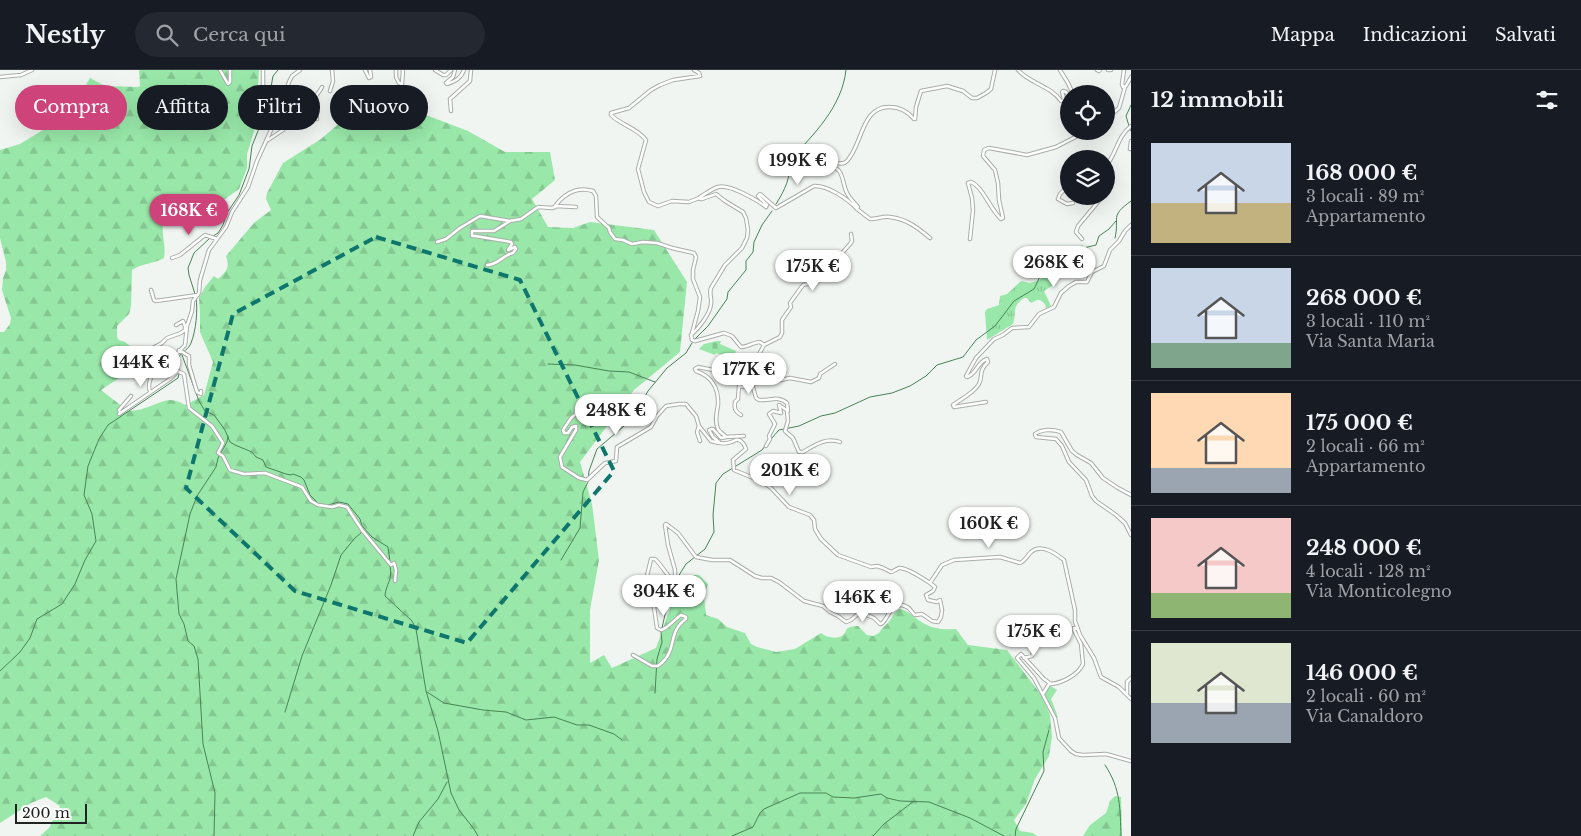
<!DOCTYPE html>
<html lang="it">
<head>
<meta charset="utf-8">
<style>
	:root { --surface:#171b24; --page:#242831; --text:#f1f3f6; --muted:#9ea1a6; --line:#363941; --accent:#cd437a }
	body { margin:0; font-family:"Libre Baskerville",serif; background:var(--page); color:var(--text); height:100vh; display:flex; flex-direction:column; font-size:19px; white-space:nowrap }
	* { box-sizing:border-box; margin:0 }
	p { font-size:16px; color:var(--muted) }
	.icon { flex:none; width:28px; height:28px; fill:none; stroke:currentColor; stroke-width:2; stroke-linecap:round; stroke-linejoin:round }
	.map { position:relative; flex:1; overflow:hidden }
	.panel { display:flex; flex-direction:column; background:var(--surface); width:450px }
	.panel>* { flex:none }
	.guide { position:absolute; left:15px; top:15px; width:475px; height:45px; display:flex; gap:10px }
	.buttons { position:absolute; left:1060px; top:15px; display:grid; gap:10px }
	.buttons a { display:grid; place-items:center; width:55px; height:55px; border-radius:50%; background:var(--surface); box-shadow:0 5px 20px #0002; font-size:25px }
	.scale { position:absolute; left:15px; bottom:12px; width:72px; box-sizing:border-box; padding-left:5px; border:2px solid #212322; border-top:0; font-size:14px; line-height:18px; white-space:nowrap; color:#212322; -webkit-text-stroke:4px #fff; paint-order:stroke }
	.price { position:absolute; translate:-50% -42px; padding:0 11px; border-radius:18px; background:#fff; color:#222; font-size:16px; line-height:32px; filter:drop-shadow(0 1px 2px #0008) }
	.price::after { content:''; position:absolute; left:50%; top:30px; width:15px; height:11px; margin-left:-8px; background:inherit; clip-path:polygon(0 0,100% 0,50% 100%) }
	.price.on { background:var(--accent); color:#fff }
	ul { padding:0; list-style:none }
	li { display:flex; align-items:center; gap:15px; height:125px; padding:0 20px }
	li+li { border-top:1px solid var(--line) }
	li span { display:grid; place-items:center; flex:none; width:140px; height:100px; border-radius:0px; color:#555 }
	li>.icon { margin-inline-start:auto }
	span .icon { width:60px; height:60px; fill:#fffc; stroke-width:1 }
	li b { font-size:21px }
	h2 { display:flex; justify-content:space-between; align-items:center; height:60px; padding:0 20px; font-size:21px }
	.tag { padding:0 18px; border-radius:22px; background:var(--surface); box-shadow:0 5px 20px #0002; font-size:18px; line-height:45px }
	.tag.on { background:var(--accent); color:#fff }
	header { display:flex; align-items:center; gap:30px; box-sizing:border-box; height:70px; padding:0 25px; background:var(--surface); border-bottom:1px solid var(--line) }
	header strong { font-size:24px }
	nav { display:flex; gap:28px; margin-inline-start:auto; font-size:18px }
	.search { width:350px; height:45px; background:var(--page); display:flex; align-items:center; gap:12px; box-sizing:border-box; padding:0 18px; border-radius:28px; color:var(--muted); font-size:19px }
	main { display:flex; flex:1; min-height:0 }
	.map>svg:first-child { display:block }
	.grass { fill:url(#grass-tufts) }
	.forest { fill:url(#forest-firs) }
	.cemetery { fill:url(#cemetery-stones) }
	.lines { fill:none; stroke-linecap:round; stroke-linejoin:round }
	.stream { stroke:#488456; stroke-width:1 }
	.minor-casing { stroke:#a9aeaa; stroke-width:4.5 }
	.minor { stroke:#fff; stroke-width:2.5 }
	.marked { fill:none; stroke:#0f766e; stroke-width:4; stroke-dasharray:10 6; stroke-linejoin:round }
</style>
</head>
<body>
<header>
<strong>Nestly</strong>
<div class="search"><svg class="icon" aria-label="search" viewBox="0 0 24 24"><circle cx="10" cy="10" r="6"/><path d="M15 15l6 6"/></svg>Cerca qui</div>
<nav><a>Mappa</a><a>Indicazioni</a><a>Salvati</a></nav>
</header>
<main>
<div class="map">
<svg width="1131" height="766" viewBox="0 0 1131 766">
	<defs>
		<pattern id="grass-tufts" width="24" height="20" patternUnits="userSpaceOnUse" patternTransform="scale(1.25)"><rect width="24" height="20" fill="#99e8a9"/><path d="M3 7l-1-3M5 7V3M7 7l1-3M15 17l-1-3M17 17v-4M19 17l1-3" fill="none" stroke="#84c791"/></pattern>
		<pattern id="forest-firs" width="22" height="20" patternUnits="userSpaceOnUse" patternTransform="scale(1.25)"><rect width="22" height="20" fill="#99e8a9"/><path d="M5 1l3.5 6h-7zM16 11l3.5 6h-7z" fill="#84c791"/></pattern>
		<pattern id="cemetery-stones" width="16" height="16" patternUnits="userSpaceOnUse" patternTransform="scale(1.25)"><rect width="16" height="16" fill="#99e8a9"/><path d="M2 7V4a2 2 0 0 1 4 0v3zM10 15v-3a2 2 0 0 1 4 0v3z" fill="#84c791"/></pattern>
	</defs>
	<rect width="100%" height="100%" fill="#f0f5f1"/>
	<!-- grass -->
	<path class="grass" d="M1083,175L1085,204L1082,200L1078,188C1068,184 1065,192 1067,200L1055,205V214L1044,221L1051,236L1046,239L1045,234L1040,230H1037L1031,233L1027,228H1024C1011,237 1017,242 1013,254L987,270L985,242L987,239L999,235L1000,226L1007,224L1021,211L1030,213L1040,210L1043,205L1041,203L1035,202L1034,196L1036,193L1049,188L1069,176L1071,178Z
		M1049,615L1057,620L1051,629L1058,647H1054L1044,625Z"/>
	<!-- forest -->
	<path class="forest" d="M139,0H259L256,55L247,84V98L239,119L218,134L205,147L189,151L183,150L175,142L168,143C157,161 167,169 164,188C154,194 142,193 132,200L131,236L129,244L117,256V267L119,270L125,272L130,276L136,288L135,294L134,298L101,320L128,341C146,341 157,331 170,330C176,330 181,333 186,335L204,325L213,292L200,262V242L199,228L205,217L214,206L218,209C227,201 230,198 226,186L254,153L271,140L266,129L267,123L283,93L321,69L364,32L405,37L468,61L505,82H550L555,110L532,129L548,157L573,158L590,152L654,160L687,212L680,282L634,320L580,392L592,434L599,490L590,540V593L604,585L612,598L656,578L673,530L690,522L691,516L689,510L693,505H699L708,514L704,526L706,545L718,549L727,557L745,563L751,574L757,577L776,582L795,579L821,563C827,568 839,570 844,564C848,559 844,560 850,557C853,556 855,556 858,556L867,565L873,566L879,563C882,558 884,557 888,553C892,548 893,544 899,539C908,540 912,546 920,551C932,559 942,560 956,559L968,575L1007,580L1042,626L1050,645L1052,667L1049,686L1035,709L1026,734L1014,750L1020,761L1033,763L1037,766H40L49,758L60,736L46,727L31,733L0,753V262H4L10,254L11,248L2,220L3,208L6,200V192L0,168V80L20,74L43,60L61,42L78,29L90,8L105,16L138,17L140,16Z
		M1115,726L1121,727L1122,766H1083L1090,755L1106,743L1110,731Z"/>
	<!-- cemetery -->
	<path class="cemetery" d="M717,271H721L720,274L736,281L733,288H731L730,290L725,287L724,289L721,288L722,285L716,283L715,285L699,279L704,274Z"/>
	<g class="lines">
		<!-- stream -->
		<path class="stream" d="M1129,56L1126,46L1131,35
			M1130,59L1131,61
			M776,134C785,120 791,107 790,90C814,64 842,37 846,0
			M1115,168C1120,146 1109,147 1131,131
			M195,224L189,205L188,198L194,183L210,168L218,163L223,155L227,143L239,125L249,99L252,76L258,61L270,23L273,6L278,0
			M695,269L708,256L727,229L728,222L746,200V191L753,182L754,172L762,155L772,141
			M182,285L199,331L205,341L214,345L225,360L230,372L235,375L252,382L256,387L263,390L266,397L286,404L291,405L293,404L301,407L304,410L310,425L319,434L328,435L339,432L348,434L360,449L362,456L372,467L388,477L390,492
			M548,294L575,295L609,301L629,302L655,312
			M771,369L779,360L799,356L821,346L835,343L870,327L892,323L910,316L926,306L937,295L963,287L976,270L995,256L1014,231L1034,219L1046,194L1067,182L1096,175L1099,166L1109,159L1116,151
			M561,490L580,458L583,422L588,412L589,401L597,379L631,350L648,321L667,298L686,283L692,273
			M390,496C393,511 386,513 385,526L412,551L416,559L426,621L438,661L451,723L459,740L474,759L478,766
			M662,558L671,518L686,494L705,479L714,462L713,445L716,413L723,404L762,380L765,376
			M0,601L20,582L30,568L37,549L62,534L75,514L85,490L96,471L92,444L84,425L88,396L99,369L108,355L178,308C181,299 176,293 178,288C182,282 189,279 191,273C196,261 198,240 196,228
			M427,622L444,633L483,640L506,642L526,650L554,647L577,655H589L614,664L622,670
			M655,623L657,589L662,572L661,562
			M285,642L302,586L331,515L341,485L354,469L363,461
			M1105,695C1121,719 1120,739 1121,766
			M214,766L215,723L203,674L198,589L194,576L188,571L184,554L179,544L176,509L190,444L197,426L216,397L218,388L227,372L228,366
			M413,766L419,752L438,729L447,712
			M732,766L753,757L760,743L764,739L800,723H826L833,727L854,728L881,724L887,728L900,731L929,732L970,748L1004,766
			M873,766L884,754L914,731
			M1015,766L1016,759L1044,701L1043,682L1049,660"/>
		<!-- minor casing -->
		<g class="minor-casing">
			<path id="minor" d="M220,0L228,14L230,12V0
				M263,0V21L265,31L281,38
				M300,0L292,6L289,12L281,38L257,91L248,117L232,142L226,157L209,180L200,210L199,223L193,231L192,241L187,256L185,275L173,288L172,292L175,300L184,304L189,338L212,356L223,373L218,383L223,386L230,400L244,404L265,403L302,417L311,431L318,435L332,437L339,435L347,437L362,460L391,495L394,493L396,500L395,511
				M365,0L369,8L371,7L370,0
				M396,0V7L399,13L402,14L403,0
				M435,0L443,5H446L451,0
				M455,0L453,7L446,13L447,14C456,11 461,8 464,0
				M694,0L699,3L700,6L673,10L660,15L651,20L629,38L611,43V45C622,56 636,57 646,70L638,99L644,122L649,132L658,136L672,131L689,132L699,128
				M1018,0C1029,13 1051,16 1061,31H1063L1064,29L1062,22L1063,21L1066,22L1069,26
				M1060,0L1068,13L1073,24
				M1097,0L1099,1L1100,0
				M1108,0H1111
				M1124,0L1122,14L1123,17L1126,16L1131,7
				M0,7L21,5L32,0
				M330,21L333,11L332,0
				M283,32L285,33V41L289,49
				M451,41L450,29L470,11L471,0
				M308,43H315L317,49
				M1106,49L1119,38L1125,17
				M268,70L283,60L289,49L307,44C308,32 317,27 322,17
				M1130,79L1131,71
				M1106,96C1117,83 1117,67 1131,56
				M1069,115L1060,124L1058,129L1067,134L1073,133
				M576,137L555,136C565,123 577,116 593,121L596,126L597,147L609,158L610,162L615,169L623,170L632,174L643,172L657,173L672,178L694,183L696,187L693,200V209L700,227L698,241L692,263
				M857,139L870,149C876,149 884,146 890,147C907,149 918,158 930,168
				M970,169L973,140L972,128L968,113L971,112C983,117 990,139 1001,149L1003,148L999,130L998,113L995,100L983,86L984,80L989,78L1027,85L1056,77L1087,61
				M1082,169L1076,162L1078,156L1103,126
				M437,172L446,169L460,158L480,146L510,151
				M172,188L180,185L205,165L217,169
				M487,195C498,195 503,185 513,183L516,179L515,177L508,180L512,174L511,172L475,166H472V161H494L510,151L521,149L538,137L552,138L555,137
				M151,220L154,230L156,231L198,225
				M176,255L183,251L185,256
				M691,265C699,258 710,244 711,234C712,228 709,224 711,218L725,195L742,178L747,168L748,160L746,148L743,142L725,131L716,124L702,129H700V127C705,124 712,119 718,117C730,114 757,130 766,137L767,135L758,126L760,124L776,138L814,116C827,115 848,129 857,139L858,137C854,132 850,129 847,123C841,111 845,96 826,96L825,94C832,90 842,97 847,91C863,74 861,36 890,37C900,37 908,42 914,49H915L916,37L921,21L947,16L963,21L972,28H977L986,23L991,19L995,0
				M691,265L692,270L695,271L724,263L732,266L741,277C748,277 754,272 760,272L764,275L752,297L748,314L744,317L739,316L738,329L735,332C734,339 735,341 741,345
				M764,275L780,267L782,263V250L791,237L790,233L803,215L815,212L831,198L836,190L850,174L852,171L851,164
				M151,279L162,273L167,268L181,263L185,260V256
				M179,280L189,286V295L197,322L201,324V321
				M142,292L147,298L151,299C154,306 146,314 150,321
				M751,310L756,328L759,330C770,331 778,325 787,333L788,341L779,335L781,343L773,341L769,344L775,354L769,366L770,369L766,376
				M753,313L760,304L770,307L776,311L790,308L811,312L819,308L820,304L835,294
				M986,332L954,337L953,335C961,329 974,323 979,314C983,307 978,301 988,292L987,289C977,292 977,304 967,307L966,306L976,288L994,269L1003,265L1012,258L1029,257L1039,244L1054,237L1061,223L1069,216L1076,212H1087L1092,202L1104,196L1110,180L1119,171L1125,161L1131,155
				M576,341V344L571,348L563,360L564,363H568L572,357L576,356V360L560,387L562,397L579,408L587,410L605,393L616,391L617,377L651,357L657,346L666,336L679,334H686L696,346L699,356L711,371C717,373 724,375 731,372C733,372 736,369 738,370C742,370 745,376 746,379L733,390L734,400L763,412L771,418L789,437L810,445L814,450L815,459L821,469L838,485L871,497L877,496L883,498L891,502C892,502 897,499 899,498C906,497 924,509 930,513L942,495L954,490L1000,487L1020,493C1025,491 1027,486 1031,482C1041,473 1055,483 1064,490L1075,540V551L1080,565L1094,588L1101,607L1119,617L1131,629
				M787,341L788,351L785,361L793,368L799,382H803C815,375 826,367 840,372
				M120,342L119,340L131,326
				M119,344L170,309L177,302
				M699,356L697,362L700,371
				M725,367L744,366
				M719,372L713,367L709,360L711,359H713L721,368L726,367C724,364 719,362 718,359C714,351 717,342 718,335C719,318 711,306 696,301L695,299L698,297L713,300L724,310L746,303L752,297
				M1131,425L1118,418L1103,408L1091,393L1077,385L1072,381L1061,362C1053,359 1042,359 1035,364L1036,367L1056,369L1062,376L1069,392L1086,410L1092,426L1096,431L1116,445L1125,453L1131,465
				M633,585L652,596H658C679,581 666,563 686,549V547L681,545C675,549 667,559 661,560L657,558L652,523L647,506L651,489H655C662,496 667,505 673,511L675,510V500L668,475L665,455L666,454L678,463L696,487L712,490H730L755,506L762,508H771L779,512L804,531L823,536L830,542L838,546L846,552L851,550L859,543C864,544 870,546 874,548C875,549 879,553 880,554C887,555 890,527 907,537C910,538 912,543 915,545L922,544L932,551L938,552L941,547L942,540L940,530L937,532L928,530L926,525L933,521L935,517L930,513
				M1017,588L1034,608L1055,648L1059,668L1071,681L1076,684L1083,685L1106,684L1131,691
				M1017,588L1021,584L1044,609L1051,614
				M1024,588L1032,586L1035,577L1038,576
				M1051,614C1062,613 1078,605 1083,594L1081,574L1074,560V558L1077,559
				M1127,623V612L1131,608
				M1043,624L1049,614H1051"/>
		</g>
		<!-- minor -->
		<use href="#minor" class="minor"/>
	</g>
	<!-- marked area -->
	<path class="marked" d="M376,167L520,210L614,401L467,573L295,521L186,418L233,244Z"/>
</svg>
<div class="buttons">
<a><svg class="icon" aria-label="locate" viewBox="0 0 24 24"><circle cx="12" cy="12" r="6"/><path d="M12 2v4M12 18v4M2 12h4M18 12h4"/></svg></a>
<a><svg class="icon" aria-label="layers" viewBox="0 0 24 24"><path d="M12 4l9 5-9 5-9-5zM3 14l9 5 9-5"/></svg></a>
</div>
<div class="scale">200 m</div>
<b class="price" style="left:798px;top:116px">199K €</b>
<b class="price on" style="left:189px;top:166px">168K €</b>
<b class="price" style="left:1054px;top:218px">268K €</b>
<b class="price" style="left:813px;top:222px">175K €</b>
<b class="price" style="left:141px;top:318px">144K €</b>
<b class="price" style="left:749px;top:325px">177K €</b>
<b class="price" style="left:616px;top:366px">248K €</b>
<b class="price" style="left:790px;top:426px">201K €</b>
<b class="price" style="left:989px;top:479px">160K €</b>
<b class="price" style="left:664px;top:547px">304K €</b>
<b class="price" style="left:863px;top:553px">146K €</b>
<b class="price" style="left:1034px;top:587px">175K €</b>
<div class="guide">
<a class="tag on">Compra</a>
<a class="tag">Affitta</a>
<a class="tag">Filtri</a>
<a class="tag">Nuovo</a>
</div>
</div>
<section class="panel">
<h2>12 immobili<svg class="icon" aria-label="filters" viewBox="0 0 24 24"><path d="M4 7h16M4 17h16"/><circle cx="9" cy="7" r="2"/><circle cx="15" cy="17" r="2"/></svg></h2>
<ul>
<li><span style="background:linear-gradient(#c9d6e8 60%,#c2b280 0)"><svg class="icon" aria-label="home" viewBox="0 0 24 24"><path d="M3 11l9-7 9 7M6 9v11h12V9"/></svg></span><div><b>168 000 €</b><p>3 locali · 89 m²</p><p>Appartamento</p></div></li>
<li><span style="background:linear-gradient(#c9d6e8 75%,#7fa58c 0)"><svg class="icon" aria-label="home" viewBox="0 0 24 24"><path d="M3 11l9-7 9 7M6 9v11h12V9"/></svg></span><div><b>268 000 €</b><p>3 locali · 110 m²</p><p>Via Santa Maria</p></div></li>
<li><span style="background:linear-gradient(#ffd9b3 75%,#9aa5b1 0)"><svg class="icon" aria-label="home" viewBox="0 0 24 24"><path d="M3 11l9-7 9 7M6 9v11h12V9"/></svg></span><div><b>175 000 €</b><p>2 locali · 66 m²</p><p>Appartamento</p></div></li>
<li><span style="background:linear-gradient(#f6c9c9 75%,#8fb573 0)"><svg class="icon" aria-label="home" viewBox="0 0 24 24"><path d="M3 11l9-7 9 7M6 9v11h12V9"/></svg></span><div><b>248 000 €</b><p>4 locali · 128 m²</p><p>Via Monticolegno</p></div></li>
<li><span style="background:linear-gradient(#dfe7d0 60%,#9aa5b1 0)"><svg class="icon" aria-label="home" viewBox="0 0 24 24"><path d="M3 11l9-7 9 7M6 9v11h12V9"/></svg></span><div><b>146 000 €</b><p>2 locali · 60 m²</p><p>Via Canaldoro</p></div></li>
</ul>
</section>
</main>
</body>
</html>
